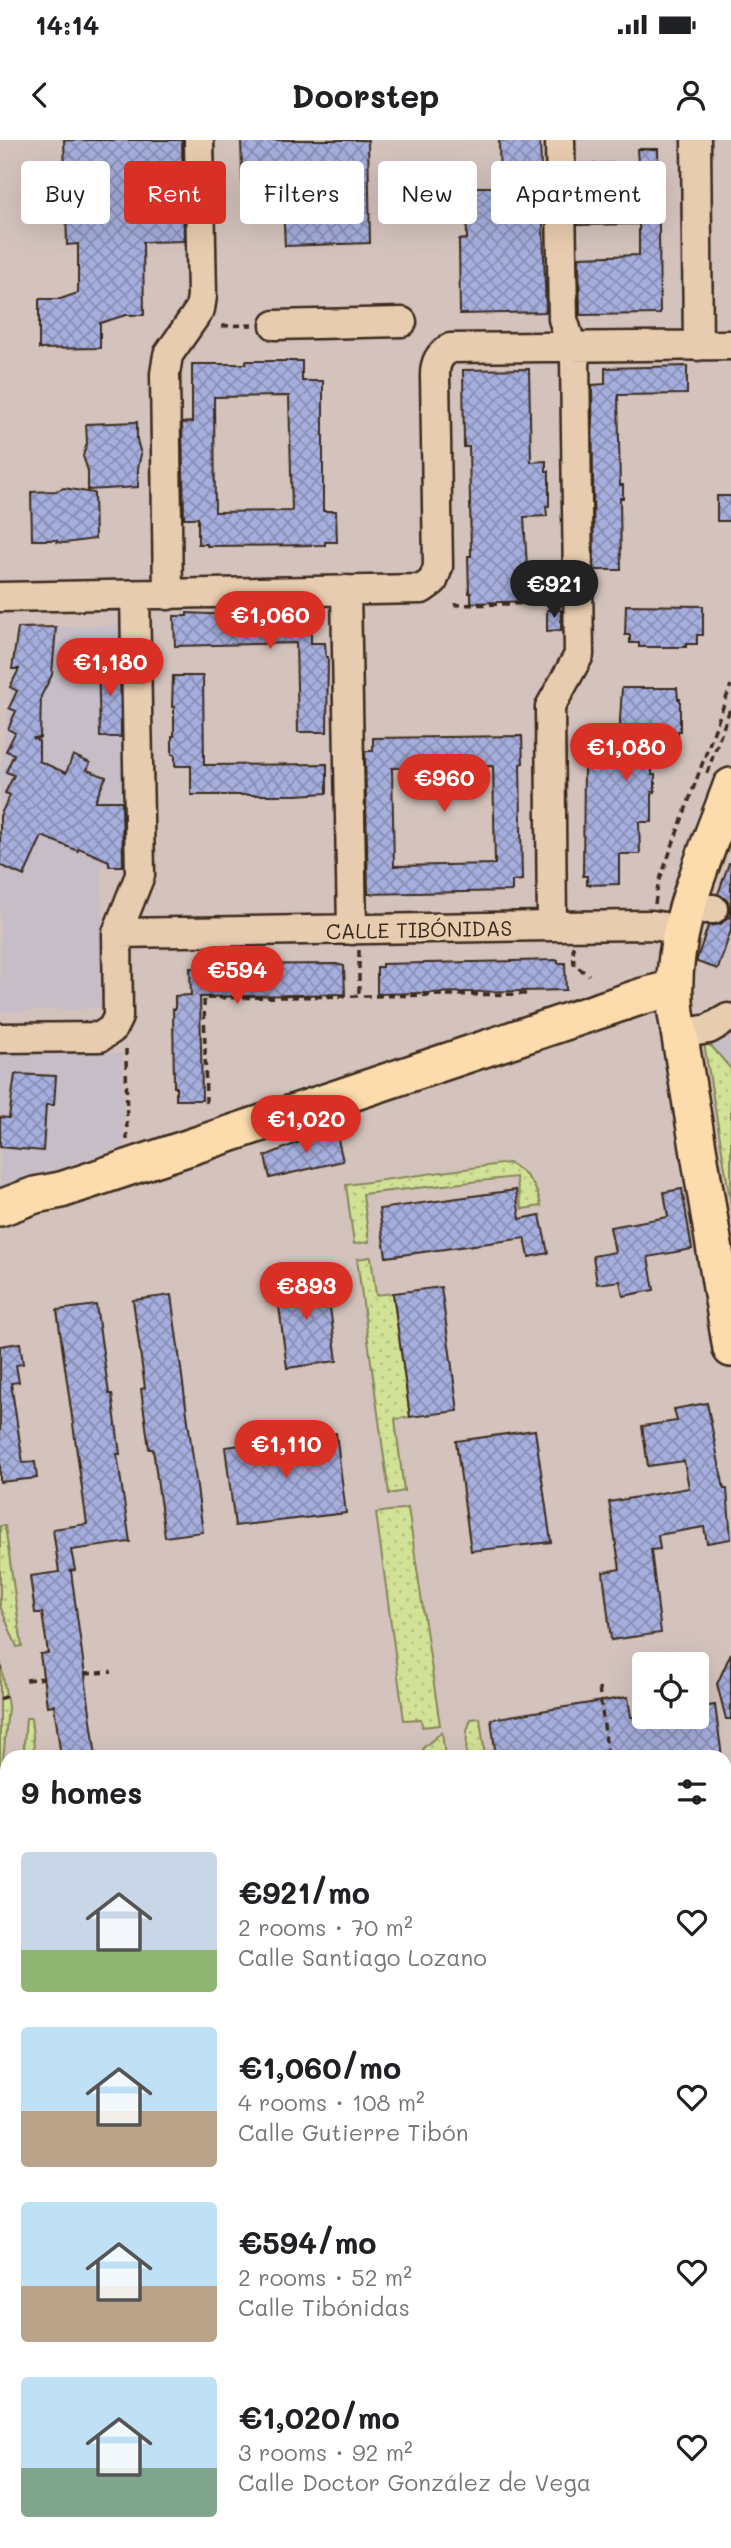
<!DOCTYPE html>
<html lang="en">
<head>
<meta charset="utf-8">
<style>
	:root { --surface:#fff; --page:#f2f2f2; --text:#202124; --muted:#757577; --accent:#d93025 }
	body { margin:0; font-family:Mali,sans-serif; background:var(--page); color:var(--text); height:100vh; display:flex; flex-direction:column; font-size:26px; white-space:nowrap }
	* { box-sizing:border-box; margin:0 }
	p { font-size:23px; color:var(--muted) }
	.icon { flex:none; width:38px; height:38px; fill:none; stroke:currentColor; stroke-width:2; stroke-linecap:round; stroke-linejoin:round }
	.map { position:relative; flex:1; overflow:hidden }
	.details { position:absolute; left:0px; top:1610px; width:732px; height:798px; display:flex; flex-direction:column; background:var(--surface); border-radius:21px 21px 0 0; box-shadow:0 7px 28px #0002 }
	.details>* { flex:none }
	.banner { position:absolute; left:21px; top:21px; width:690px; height:63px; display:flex; gap:14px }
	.fabs { position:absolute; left:632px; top:1512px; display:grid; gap:14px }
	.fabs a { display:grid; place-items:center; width:77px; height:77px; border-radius:7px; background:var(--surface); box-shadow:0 7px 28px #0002; font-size:35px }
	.price { position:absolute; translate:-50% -60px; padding:0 16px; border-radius:24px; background:var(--accent); color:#fff; font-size:23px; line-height:46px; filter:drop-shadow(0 2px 4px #0008) }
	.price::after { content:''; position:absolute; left:50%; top:42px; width:21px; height:16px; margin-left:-10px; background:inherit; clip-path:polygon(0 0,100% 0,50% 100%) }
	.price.selected { background:#222; color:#fff }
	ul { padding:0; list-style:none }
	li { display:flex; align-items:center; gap:21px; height:175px; padding:0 21px }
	li span { display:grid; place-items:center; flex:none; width:196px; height:140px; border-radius:7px; color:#555 }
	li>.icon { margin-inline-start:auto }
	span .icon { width:84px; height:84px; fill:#fffc; stroke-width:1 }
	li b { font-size:30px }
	h2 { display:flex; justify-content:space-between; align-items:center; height:84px; padding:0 21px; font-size:30px }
	.tag { padding:0 24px; border-radius:7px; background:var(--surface); box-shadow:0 7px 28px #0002; font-size:24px; line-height:63px }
	.tag.selected { background:var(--accent); color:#fff }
	.status { display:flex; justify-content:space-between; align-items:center; height:49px; padding:0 35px; background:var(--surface); direction:ltr }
	.status svg { height:19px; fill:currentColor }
	header { display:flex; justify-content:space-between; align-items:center; height:91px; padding:0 21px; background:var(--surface); font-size:32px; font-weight:700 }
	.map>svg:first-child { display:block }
	.built { fill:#c6bdc7 }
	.green { fill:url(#green-dots); stroke:#86865a; stroke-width:2 }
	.building { fill:url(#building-cross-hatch); stroke:#3b2a1e; stroke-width:2; fill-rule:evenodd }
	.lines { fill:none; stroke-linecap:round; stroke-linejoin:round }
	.minor-casing { stroke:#3b2a1e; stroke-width:33 }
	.major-casing { stroke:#3b2a1e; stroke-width:40 }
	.path { stroke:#3b2a1e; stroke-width:3.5; stroke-dasharray:7 5; stroke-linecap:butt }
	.minor { stroke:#e8ccaf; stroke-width:28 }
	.major { stroke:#fcdcac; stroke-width:35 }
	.labels { text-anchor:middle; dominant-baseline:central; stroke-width:7; stroke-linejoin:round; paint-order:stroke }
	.street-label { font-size:21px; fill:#3b2a1e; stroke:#e8ccaf }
</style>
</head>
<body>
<div class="status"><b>14:14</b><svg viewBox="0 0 49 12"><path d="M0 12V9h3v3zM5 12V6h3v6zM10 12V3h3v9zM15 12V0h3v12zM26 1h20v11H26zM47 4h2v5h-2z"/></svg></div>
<header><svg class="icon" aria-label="back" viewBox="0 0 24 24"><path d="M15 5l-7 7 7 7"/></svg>Doorstep<svg class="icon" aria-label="person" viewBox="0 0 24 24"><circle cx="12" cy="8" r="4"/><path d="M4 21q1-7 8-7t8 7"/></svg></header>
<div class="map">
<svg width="731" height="2408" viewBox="0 0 731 2408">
	<defs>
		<pattern id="green-dots" width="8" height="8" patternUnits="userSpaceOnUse" patternTransform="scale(1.75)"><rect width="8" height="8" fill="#d1e296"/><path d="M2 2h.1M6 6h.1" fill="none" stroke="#b4c281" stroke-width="1.8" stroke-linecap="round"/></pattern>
		<pattern id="building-cross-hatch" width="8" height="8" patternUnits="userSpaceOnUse" patternTransform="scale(1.75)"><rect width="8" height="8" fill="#a6aede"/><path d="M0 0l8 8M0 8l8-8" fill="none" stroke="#888eb3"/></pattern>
	</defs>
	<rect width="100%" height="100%" fill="#d4c3bd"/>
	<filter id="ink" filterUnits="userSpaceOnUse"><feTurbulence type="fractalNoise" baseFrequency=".0143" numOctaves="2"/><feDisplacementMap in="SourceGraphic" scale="14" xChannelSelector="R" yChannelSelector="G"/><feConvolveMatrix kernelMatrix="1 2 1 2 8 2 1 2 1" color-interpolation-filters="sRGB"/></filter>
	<g filter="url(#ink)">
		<!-- built -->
		<path class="built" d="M121,485L125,726H101L104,868L0,872V633L18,488Z
			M726,888L731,893V929L708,902Z
			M123,913L124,1006L0,1049V914Z
			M731,1730V2358L725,2359L724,1731Z"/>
		<!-- green -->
		<path class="green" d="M708,902L731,929V1064L704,903Z
			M508,1023C526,1031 538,1047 541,1066L522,1069L516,1037L363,1054L369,1102L354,1104L346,1045Z
			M371,1117L376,1155L393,1153L410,1277L395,1279L404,1351L389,1354L357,1119Z
			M408,1368L440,1585L422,1587L421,1579L404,1580L376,1373Z
			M0,1386H5L22,1506L17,1507L0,1466Z
			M0,1519L8,1567L0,1653Z
			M26,1578H31L35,1617H23Z
			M480,1578L485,1617H466L467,1591L471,1579Z
			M442,1592L445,1617H424L423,1608Z"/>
		<!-- building -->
		<path class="building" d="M64,0H182L184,101L143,102L144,175H126L100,183V208L39,209V159H60L78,153V104L67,105Z
			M241,0H368L370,103L285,106L283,65L243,66Z
			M499,0H540L546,172L460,174L459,100L467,99L466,55H472V47H500Z
			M637,9H658L660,174L580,175L579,117L639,115V84L578,85L577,24L638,23Z
			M246,221H302V241H323V371H336L337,402H325V405L207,406V404H198V378H184L182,283L192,282V224H246ZM289,256L292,371L215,372L214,257Z
			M687,226V254L618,255L620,345H623V358H620L621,430H594L592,245L605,244V228Z
			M529,229L531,322L546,321V331H549V366H546L547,376L524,377L529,461L471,463V453H469L468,416H471L469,307H464L463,230Z
			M137,282V300L141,314L138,328V347L88,350V331L83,316L87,303L86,284Z
			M64,348L94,353L95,399L65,403L57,402V400H32L31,352L56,351Z
			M717,356H731V381H717Z
			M626,465L703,466V495H697V504H686V507H639V503H630V495H625Z
			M547,470H561V490L547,491Z
			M298,471V474L311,473V503H325L326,517H328L327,592H298L296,503L175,506L174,476H187V473L233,475V472Z
			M56,487L52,535L41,556L40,598H33L39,601V621L66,633L73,615L90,623L87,630L106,637L95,661H122L123,726H109V721L79,708L78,711L42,696L24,736L0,725V676L10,655L5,653L14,635L6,632L14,614L6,611L15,593L8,589L16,571L9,568L17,551L10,547L19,529H12L18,488Z
			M98,519H120L121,597H100Z
			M173,536H203L204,625L327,624V653L296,655H191V626H175V615L172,614V596H174V567H172Z
			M622,548H677L678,559H680V591H678V602H656V604H652V635H655V652H652V682H639L640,714H619V744L587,745V736H583L584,623L620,622V619H622V586H620V579Z
			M522,596L523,623L520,624L522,740L512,741V751L368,754L365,611H373V598ZM493,626L495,724L394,726L392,628Z
			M729,723H731V790L718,829L697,822V819L708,786L721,784L728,777L730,770L728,761L718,754Z
			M558,820V823H565L566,850L377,854V827H382V824Z
			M336,824L344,826L345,854L200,857L202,960H176V947H174L173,869H175V856L191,855L190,828H203V825Z
			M15,934L56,936L54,965H46L43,1011L0,1007V977L9,978Z
			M335,987L343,1021L270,1038L265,1016Z
			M682,1049L692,1109L648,1117L654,1150L623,1156L620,1141L597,1144L593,1116L615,1112L610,1087L668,1077L664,1052Z
			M516,1050L520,1079L540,1075L548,1113L529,1117L525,1098L386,1117L379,1069Z
			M326,1137L337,1221L287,1228L276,1143Z
			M441,1147L458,1271L410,1277L393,1153Z
			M171,1155L203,1392L165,1397L153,1309H149L141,1249L145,1248L133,1160Z
			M96,1165L109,1254H112L120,1314H117L130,1402L71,1410L75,1430L69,1431H71L96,1617H61L54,1565L47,1566L40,1514L48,1513L42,1473H35L30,1436L59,1432L53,1389L87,1384L57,1170Z
			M20,1203L23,1224L16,1225L19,1242L11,1243L23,1323L35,1322L37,1338L0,1342V1206Z
			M707,1263L724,1349H727L731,1399L707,1403L704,1387L658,1395L660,1409L651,1410L661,1493L611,1500L603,1432L620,1429L609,1362L689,1348L684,1321L648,1326L642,1286L677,1281L674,1269Z
			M535,1290L551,1402L471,1411L456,1301Z
			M336,1293L346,1373L235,1386L225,1307Z
			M731,1513V1579H726L717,1544Z
			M628,1557L631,1577H696V1568L715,1565L722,1617H496L491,1579Z"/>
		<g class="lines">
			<!-- minor casing -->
			<g class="minor-casing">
				<path id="minor" d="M696,0L698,206
					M275,185L402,182
					M346,450L352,790
					M168,455L165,234L168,215L200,169L202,156L199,0
					M0,457L422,449L433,441L438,427L435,235C435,222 439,215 450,208L731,205
					M705,769H713
					M552,786L550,567L579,515L575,218L563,179L560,0
					M117,793L552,786L652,785L681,790
					M679,894L709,889L728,878
					M0,898L100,897L112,889L118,877L117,793L140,735L135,455
					M0,1881L7,1877
					M0,1958L7,1956
					M291,2408L315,2401"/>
			</g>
			<!-- major casing -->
			<g class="major-casing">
				<path id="major" d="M731,646C705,718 667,794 676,873L731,1209
					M0,1068L35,1055L61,1050L643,856L674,848
					M0,1795L7,1829
					M78,2401V2408"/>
			</g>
			<!-- path -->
			<path class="path" d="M222,186L252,185
				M454,465L557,463
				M707,633L731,566
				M655,764L658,745L731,545
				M573,806L574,825L589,835
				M359,810V856
				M126,909L127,1001
				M206,963L204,858L529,854
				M0,1527L2,1528
				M85,1534L112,1532
				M26,1540L44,1538
				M599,1548L608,1617
				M0,1559L7,1556
				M0,2105L7,2104
				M724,2177L731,2176
				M0,2298H7"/>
			<!-- minor -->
			<use href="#minor" class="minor"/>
			<!-- major -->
			<use href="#major" class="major"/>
		</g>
	</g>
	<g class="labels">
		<!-- street labels -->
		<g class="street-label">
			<text transform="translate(419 789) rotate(-1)">CALLE TIBÓNIDAS</text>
		</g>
	</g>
</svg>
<div class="fabs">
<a><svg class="icon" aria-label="locate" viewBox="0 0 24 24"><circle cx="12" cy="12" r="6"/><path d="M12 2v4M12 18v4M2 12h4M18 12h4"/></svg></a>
</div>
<b class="price selected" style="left:554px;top:480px">€921</b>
<b class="price" style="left:270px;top:511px">€1,060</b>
<b class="price" style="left:110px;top:558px">€1,180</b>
<b class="price" style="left:626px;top:643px">€1,080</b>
<b class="price" style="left:444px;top:674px">€960</b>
<b class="price" style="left:237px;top:866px">€594</b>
<b class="price" style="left:306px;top:1015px">€1,020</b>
<b class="price" style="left:306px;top:1182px">€893</b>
<b class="price" style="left:286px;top:1340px">€1,110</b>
<div class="banner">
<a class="tag">Buy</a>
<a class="tag selected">Rent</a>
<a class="tag">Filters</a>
<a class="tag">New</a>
<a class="tag">Apartment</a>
</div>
<section class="details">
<h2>9 homes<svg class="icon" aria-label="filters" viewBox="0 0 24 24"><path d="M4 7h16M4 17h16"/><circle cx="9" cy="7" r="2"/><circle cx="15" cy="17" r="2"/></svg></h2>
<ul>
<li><span style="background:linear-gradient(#c9d6e8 70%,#8fb573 0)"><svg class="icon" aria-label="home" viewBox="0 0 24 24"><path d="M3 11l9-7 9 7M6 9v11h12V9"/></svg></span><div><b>€921/mo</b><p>2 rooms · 70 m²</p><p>Calle Santiago Lozano</p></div><svg class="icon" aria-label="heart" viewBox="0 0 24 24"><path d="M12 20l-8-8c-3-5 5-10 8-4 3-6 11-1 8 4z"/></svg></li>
<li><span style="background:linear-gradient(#bfe0f5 60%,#b9a48a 0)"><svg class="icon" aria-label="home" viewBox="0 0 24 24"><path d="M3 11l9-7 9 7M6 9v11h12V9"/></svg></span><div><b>€1,060/mo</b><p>4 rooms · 108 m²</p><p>Calle Gutierre Tibón</p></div><svg class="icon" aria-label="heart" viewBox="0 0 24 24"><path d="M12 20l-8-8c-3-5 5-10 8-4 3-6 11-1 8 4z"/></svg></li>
<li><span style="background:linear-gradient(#bfe0f5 60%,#b9a48a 0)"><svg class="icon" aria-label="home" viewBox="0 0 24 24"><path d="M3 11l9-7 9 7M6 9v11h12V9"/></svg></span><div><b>€594/mo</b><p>2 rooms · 52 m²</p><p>Calle Tibónidas</p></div><svg class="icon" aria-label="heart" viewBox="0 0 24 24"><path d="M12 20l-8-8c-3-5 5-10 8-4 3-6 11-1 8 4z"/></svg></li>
<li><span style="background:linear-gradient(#bfe0f5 65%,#7fa58c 0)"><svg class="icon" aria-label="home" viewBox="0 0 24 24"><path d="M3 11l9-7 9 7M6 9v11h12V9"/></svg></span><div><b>€1,020/mo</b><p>3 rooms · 92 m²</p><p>Calle Doctor González de Vega</p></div><svg class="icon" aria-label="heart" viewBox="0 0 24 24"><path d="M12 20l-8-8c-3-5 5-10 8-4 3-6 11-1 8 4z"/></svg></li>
</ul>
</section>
</div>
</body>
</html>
